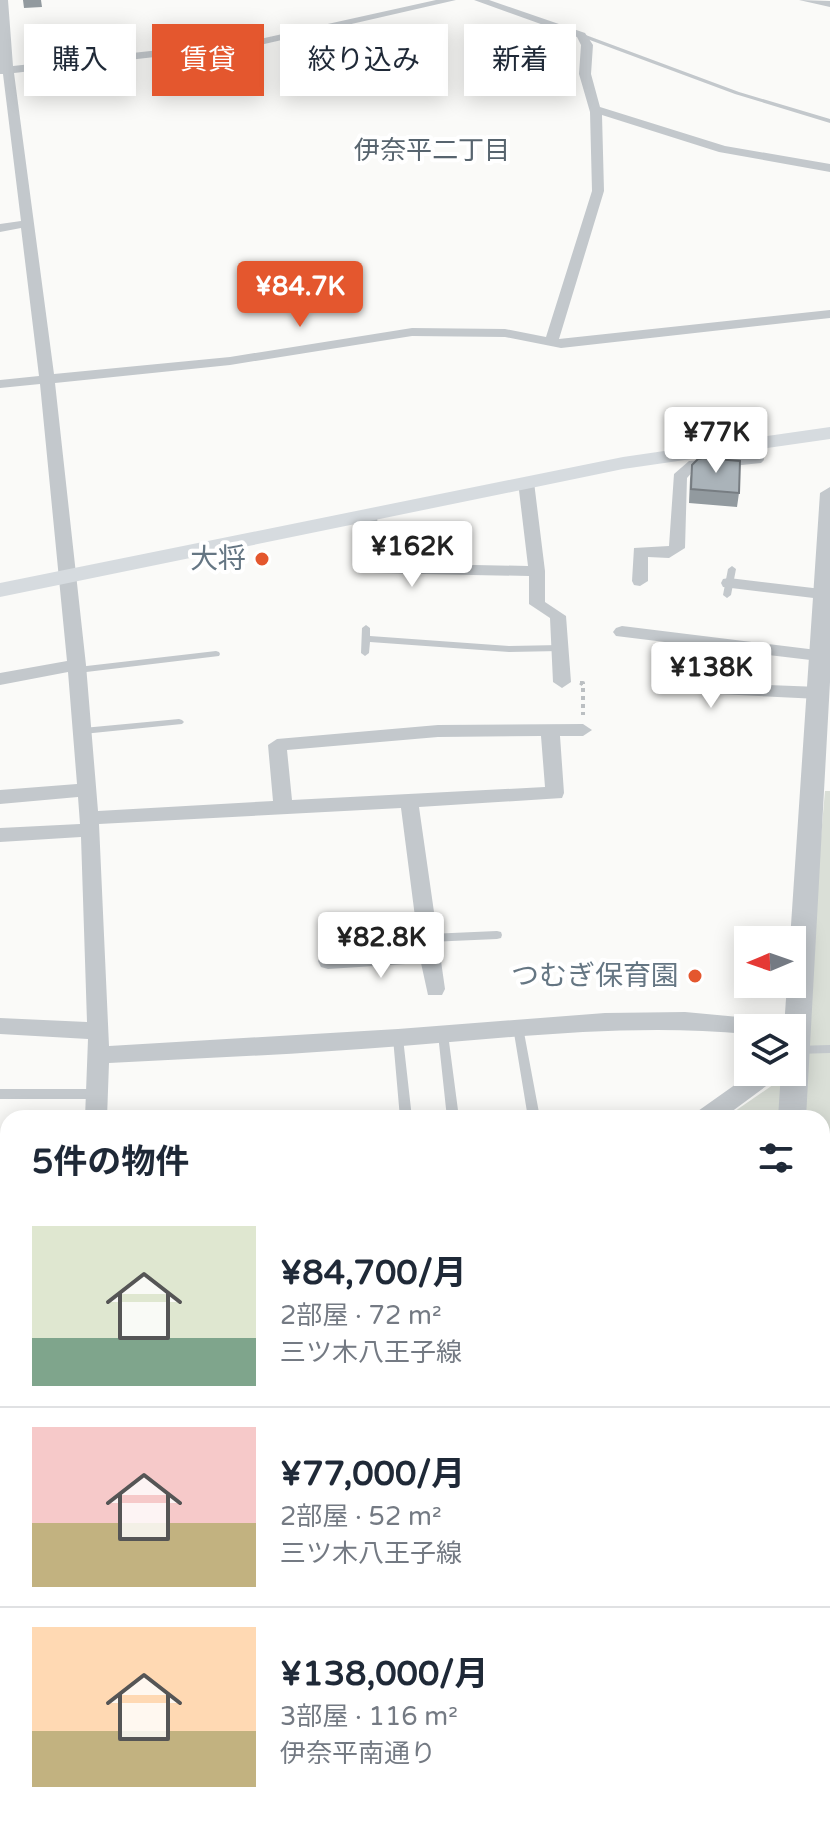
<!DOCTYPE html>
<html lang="ja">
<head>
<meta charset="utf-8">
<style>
	:root { --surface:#fff; --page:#f6f6f7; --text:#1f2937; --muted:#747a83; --line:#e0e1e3; --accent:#e4572e }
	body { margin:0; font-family:"Varela Round","Noto Sans JP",sans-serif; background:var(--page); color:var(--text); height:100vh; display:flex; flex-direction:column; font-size:30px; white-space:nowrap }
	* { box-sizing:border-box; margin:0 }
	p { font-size:26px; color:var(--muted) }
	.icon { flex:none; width:44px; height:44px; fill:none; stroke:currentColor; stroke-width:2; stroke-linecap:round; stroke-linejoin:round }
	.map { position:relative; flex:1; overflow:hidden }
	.sheet { position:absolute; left:0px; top:1110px; width:830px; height:712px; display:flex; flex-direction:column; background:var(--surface); border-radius:24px 24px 0 0; box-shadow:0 4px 20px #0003 }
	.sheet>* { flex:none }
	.guide { position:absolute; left:24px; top:24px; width:782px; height:72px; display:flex; gap:16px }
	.needle { width:52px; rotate:268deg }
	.buttons { position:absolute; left:734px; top:926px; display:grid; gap:16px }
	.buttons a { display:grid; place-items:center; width:72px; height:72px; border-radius:0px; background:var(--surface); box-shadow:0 4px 20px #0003; font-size:40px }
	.price { position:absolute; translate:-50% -68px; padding:0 18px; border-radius:8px; background:#fff; color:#222; font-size:26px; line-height:52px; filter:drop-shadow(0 2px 4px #0008) }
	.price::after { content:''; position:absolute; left:50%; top:48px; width:24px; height:18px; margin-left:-12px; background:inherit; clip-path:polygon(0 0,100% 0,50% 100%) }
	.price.selected { background:var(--accent); color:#fff }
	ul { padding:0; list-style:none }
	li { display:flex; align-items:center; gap:24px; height:200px; padding:0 32px }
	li+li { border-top:2px solid var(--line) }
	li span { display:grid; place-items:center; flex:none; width:224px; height:160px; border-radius:0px; color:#555 }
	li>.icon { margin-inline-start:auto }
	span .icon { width:96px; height:96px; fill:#fffc; stroke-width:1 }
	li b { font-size:34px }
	h2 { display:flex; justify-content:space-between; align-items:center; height:96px; padding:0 32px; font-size:34px }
	.tag { padding:0 28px; border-radius:0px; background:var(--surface); box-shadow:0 4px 20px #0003; font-size:28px; line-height:72px }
	.tag.selected { background:var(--accent); color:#fff }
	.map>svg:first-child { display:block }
	.green { fill:#dadfd7 }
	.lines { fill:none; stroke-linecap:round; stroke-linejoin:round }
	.path-far1 { stroke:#bbbfc2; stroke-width:3; stroke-dasharray:3 3; stroke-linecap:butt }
	.path { stroke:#bbbfc2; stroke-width:4; stroke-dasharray:4 4; stroke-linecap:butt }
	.service { fill:#c3c8cc; fill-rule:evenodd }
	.minor { fill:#c3c8cc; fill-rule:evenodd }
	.tertiary { fill:#c3c8cc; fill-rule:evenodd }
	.secondary { fill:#d6dbdf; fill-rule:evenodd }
	.wall { fill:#929a9f }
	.building { fill:#aab3b9; stroke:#777d82; stroke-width:2 }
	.poi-dot { fill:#e4572e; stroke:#fff; stroke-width:3 }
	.labels { text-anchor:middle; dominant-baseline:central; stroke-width:8; stroke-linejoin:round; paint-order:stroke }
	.far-neighbourhood-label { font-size:26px; fill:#57646e; stroke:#fff }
	.poi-label { font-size:28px; fill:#657683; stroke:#fff; text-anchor:end }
</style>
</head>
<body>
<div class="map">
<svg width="830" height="1822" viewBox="0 0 830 1822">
	<rect width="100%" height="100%" fill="#fafaf8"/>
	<!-- green -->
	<path class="green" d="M825,791H830V1517L822,1515V1118H725L806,1062L804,1030Z
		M109,1814H736V1822H110Z"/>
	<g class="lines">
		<!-- path-far1 -->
		<path class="path-far1" d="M580,683L583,685"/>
		<!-- path -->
		<path class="path" d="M580,683H583V715"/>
		<!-- service -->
		<path class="service" d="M579,34H583L739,92L830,119V123L735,94L579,36Z
			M732,566L736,569L731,595L727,598L723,595L728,569Z
			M366,625L370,628V636L509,646L560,645L564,648L560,651L509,652L370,642L369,653L365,656L361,653L362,628Z
			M216,651L219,652L220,654L219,656L78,673L74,670L78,667Z
			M179,719L182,720L184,722L182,724L83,734L78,731L83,728Z
			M497,931L501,932L502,935L501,938L497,939L429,942L425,941L424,938L425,935L429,934Z
			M518,1023L522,1024L523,1027L540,1118H528L513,1027L514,1024Z
			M443,1030L447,1031L448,1034L459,1118H447L438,1034L439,1031Z
			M398,1034L402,1035L403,1038L412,1118H400L393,1038L394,1035Z
			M830,1045V1053L796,1054L792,1053V1047L796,1046Z
			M0,1089H97L101,1091L102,1094L101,1097L97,1099H0Z
			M822,1515L830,1517V1531L822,1529Z"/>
		<!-- minor -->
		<path class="minor" d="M0,0H8L13,66L260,39L436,0H456L260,45L14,73L54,374L230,357L412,328L505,329L546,337L592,191L590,112L579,74L581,45L577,37L474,0H489L585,33L593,45L591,74L600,107L725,146L830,164V172L719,152L602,115L604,191L559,339L830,310V318L561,348L505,337L412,336L230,365L55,383L86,665L98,811L273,801L268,745L277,739L438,725L583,724L592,730L583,736H560L564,793L562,798L419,807L445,989L442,995H428L421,963L328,969L321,967L318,961L321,955L328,953L419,948L401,808L99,824L109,1046L398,1029L605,1013L685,1012L771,1020L778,1022L782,1028H748V1034C632,1023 518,1037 402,1046C304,1054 207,1058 109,1063L107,1118H85L88,1039L0,1034V1018L87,1022L81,837L0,842V828L80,824L78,797L0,804V790L77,784L68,672L0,685V673L67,661L40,384L0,388V380L39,376L21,228L0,232V224L21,221L3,74H0ZM541,736L545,787L292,800L287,750L438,737Z
			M799,0L830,1V7Z
			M752,441L760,446L764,460L761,463L694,470L687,478L685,548L669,558L648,557V581L640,586L634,585L632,581L634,548L669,546L674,474L689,461L747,456L744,446Z
			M526,477L534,482L545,571V602L566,616L571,682L562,688L553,682L550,618L529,604V576L372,573L364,568L361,515L369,510L377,515L380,563L528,566L518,482Z
			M729,578L830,590V600L723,587L721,583L723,579Z
			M622,626L825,651L828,655L825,659L819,661L690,646L692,682L819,687L828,693L819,699L678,692L673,643L616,636L613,632L616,628Z
			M753,1072H780L777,1078L723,1118H695L698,1111Z
			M0,1559H8V1585H0Z
			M74,1814H104V1822H74Z"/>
		<!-- tertiary -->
		<path class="tertiary" d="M830,487V682L806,1118H778L781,1072H792V1028H784L787,984H792L790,940L820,493Z
			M728,1814H766L765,1822H727Z"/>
		<!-- secondary -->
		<path class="secondary" d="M830,427V439L623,469L0,597V583L623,457Z"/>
	</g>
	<!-- wall -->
	<path class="wall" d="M23,0H41L42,7L24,8Z
		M692,465L739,493L737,507L689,503L690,479Z"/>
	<!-- building -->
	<path class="building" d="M704,458L740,461L739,493L691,489L692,465L698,459Z"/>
	<!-- markers -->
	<g class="poi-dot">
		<circle cx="262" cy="559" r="8"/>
		<circle cx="695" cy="976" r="8"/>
	</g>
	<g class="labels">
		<!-- far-neighbourhood labels -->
		<g class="far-neighbourhood-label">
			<text x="432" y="150">伊奈平二丁目</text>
		</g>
		<!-- poi labels -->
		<g class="poi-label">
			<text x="246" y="559">大将</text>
			<text x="679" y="976">つむぎ保育園</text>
		</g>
	</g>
</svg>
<div class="buttons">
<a><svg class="needle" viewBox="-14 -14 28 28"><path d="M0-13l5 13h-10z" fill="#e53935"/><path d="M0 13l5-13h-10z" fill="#747a83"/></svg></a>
<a><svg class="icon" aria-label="layers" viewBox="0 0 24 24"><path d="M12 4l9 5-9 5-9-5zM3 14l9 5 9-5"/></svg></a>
</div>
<b class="price selected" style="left:300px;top:329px">¥84.7K</b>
<b class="price" style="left:716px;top:475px">¥77K</b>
<b class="price" style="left:412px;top:589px">¥162K</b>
<b class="price" style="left:711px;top:710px">¥138K</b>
<b class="price" style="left:381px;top:980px">¥82.8K</b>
<div class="guide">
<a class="tag">購入</a>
<a class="tag selected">賃貸</a>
<a class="tag">絞り込み</a>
<a class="tag">新着</a>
</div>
<section class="sheet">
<h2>5件の物件<svg class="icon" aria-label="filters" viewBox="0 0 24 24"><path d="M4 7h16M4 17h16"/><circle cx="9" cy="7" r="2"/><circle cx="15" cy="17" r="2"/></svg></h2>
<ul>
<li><span style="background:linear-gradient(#dfe7d0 70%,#7fa58c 0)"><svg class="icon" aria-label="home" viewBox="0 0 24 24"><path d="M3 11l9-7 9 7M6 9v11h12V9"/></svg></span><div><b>¥84,700/月</b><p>2部屋 · 72 m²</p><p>三ツ木八王子線</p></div></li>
<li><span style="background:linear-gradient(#f6c9c9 60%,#c2b280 0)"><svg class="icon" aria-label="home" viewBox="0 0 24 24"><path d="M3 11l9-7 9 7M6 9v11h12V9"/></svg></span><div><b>¥77,000/月</b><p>2部屋 · 52 m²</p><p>三ツ木八王子線</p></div></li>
<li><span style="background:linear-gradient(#ffd9b3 65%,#c2b280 0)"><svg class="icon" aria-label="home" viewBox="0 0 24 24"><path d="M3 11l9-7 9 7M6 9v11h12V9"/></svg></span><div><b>¥138,000/月</b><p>3部屋 · 116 m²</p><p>伊奈平南通り</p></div></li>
</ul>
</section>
</div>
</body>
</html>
